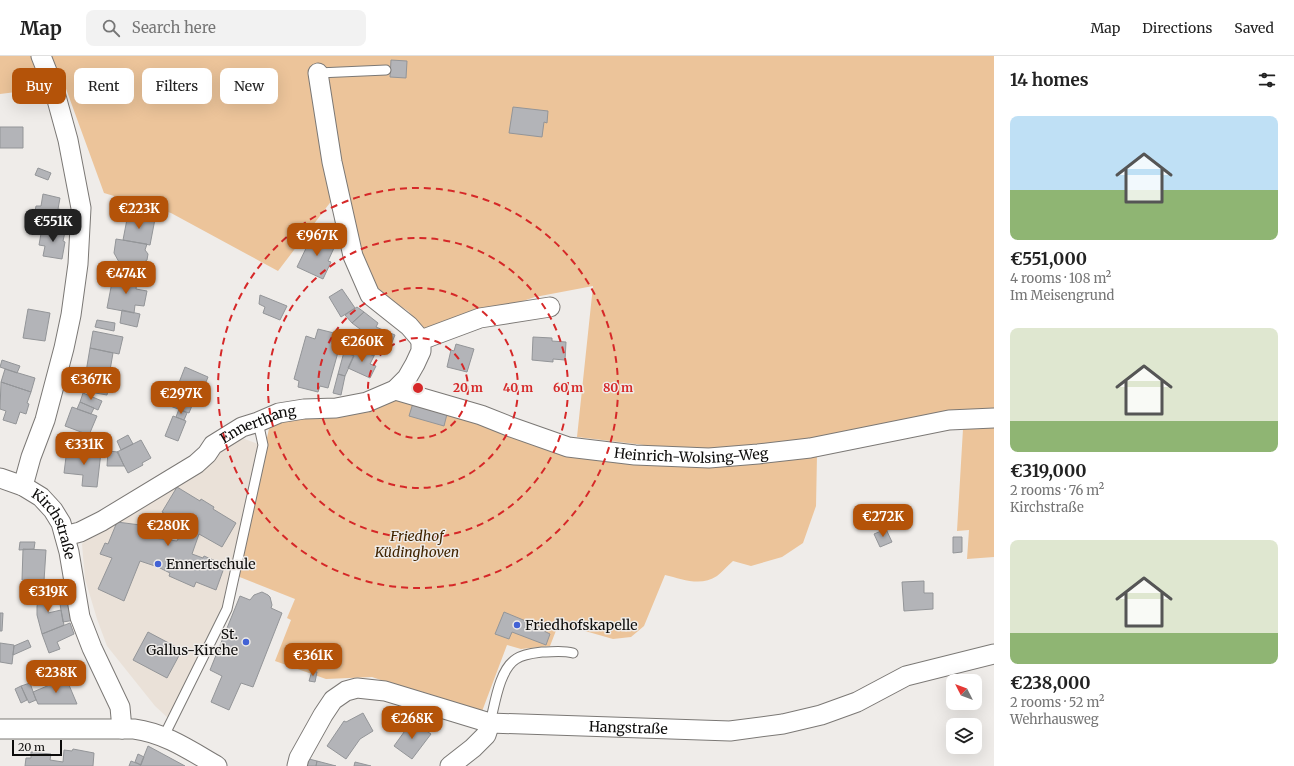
<!DOCTYPE html>
<html lang="en">
<head>
<meta charset="utf-8">
<style>
	:root { --surface:#fff; --page:#f2f2f2; --text:#222; --muted:#767676; --line:#e0e0e0; --accent:#b45309 }
	body { margin:0; font-family:Merriweather,serif; background:var(--page); color:var(--text); height:100vh; display:flex; flex-direction:column; font-size:15px; white-space:nowrap }
	* { box-sizing:border-box; margin:0 }
	p { font-size:13px; color:var(--muted) }
	.icon { flex:none; width:22px; height:22px; fill:none; stroke:currentColor; stroke-width:2; stroke-linecap:round; stroke-linejoin:round }
	.map { position:relative; flex:1; overflow:hidden }
	.side { display:flex; flex-direction:column; background:var(--surface); width:300px }
	.side>* { flex:none }
	.banner { position:absolute; left:12px; top:12px; width:380px; height:36px; display:flex; gap:8px }
	.needle { width:26px; rotate:312deg }
	.buttons { position:absolute; left:946px; top:618px; display:grid; gap:8px }
	.buttons a { display:grid; place-items:center; width:36px; height:36px; border-radius:8px; background:var(--surface); box-shadow:0 4px 16px #0002; font-size:20px }
	.scale { position:absolute; left:12px; bottom:10px; width:50px; box-sizing:border-box; padding-left:4px; border:2px solid #0d0c0b; border-top:0; font-size:11px; line-height:14px; white-space:nowrap; color:#0d0c0b; -webkit-text-stroke:3px #efece9; paint-order:stroke }
	.price { position:absolute; translate:-50% -34px; padding:0 9px; border-radius:8px; background:var(--accent); color:#fff; font-size:13px; line-height:26px; filter:drop-shadow(0 1px 2px #0008) }
	.price::after { content:''; position:absolute; left:50%; top:24px; width:12px; height:9px; margin-left:-6px; background:inherit; clip-path:polygon(0 0,100% 0,50% 100%) }
	.price.current { background:#222; color:#fff }
	ul { padding:0; list-style:none }
	li { display:grid; align-content:center; gap:8px; height:212px; padding:0 16px }
	li span { display:grid; place-items:center; height:124px; border-radius:8px; color:#555 }
	li>.icon { margin-inline-start:auto }
	span .icon { width:72px; height:72px; fill:#fffc; stroke-width:1 }
	li b { font-size:17px }
	h2 { display:flex; justify-content:space-between; align-items:center; height:48px; padding:0 16px; font-size:17px }
	.chip { padding:0 14px; border-radius:8px; background:var(--surface); box-shadow:0 4px 16px #0002; font-size:14px; line-height:36px }
	.chip.current { background:var(--accent); color:#fff }
	header { display:flex; align-items:center; gap:24px; box-sizing:border-box; height:56px; padding:0 20px; background:var(--surface); border-bottom:1px solid var(--line) }
	header strong { font-size:19px }
	nav { display:flex; gap:22px; margin-inline-start:auto; font-size:14px }
	.search { width:280px; height:36px; background:var(--page); display:flex; align-items:center; gap:10px; box-sizing:border-box; padding:0 14px; border-radius:8px; color:var(--muted); font-size:15px }
	main { display:flex; flex:1; min-height:0 }
	.map>svg:first-child { display:block }
	.built { fill:#eae1d8 }
	.green { fill:#ecc49a }
	.building { fill:#b3b4b8; stroke:#939598 }
	.lines { fill:none; stroke-linecap:round; stroke-linejoin:round }
	.service-casing { stroke:#7b7875; stroke-width:11 }
	.minor-casing { stroke:#7b7875; stroke-width:21 }
	.service { stroke:#fff; stroke-width:9 }
	.minor { stroke:#fff; stroke-width:19 }
	.ring { fill:none; stroke:#d62828; stroke-width:2; stroke-dasharray:7 5 }
	.poi-dot { fill:#4262d5; stroke:#efece9; stroke-width:1.5 }
	.labels { text-anchor:middle; dominant-baseline:central; stroke-width:3; stroke-linejoin:round; paint-order:stroke }
	.street-label { font-size:14px; fill:#0d0c0b; stroke:#efece9 }
	.park-label { font-size:14px; font-style:italic; fill:#412400; stroke:#efece9 }
	.poi-label { font-size:14px; fill:#0d0c0b; stroke:#efece9; text-anchor:start }
	.centre { fill:#d62828; stroke:#efece9; stroke-width:2 }
	.ring-label { font-size:12px; text-anchor:middle; font-weight:bold; fill:#d62828; stroke:#efece9; stroke-width:3; stroke-linejoin:round; paint-order:stroke }
</style>
</head>
<body>
<header>
<strong>Map</strong>
<div class="search"><svg class="icon" aria-label="search" viewBox="0 0 24 24"><circle cx="10" cy="10" r="6"/><path d="M15 15l6 6"/></svg>Search here</div>
<nav><a>Map</a><a>Directions</a><a>Saved</a></nav>
</header>
<main>
<div class="map">
<svg width="994" height="710" viewBox="0 0 994 710">
	<rect width="100%" height="100%" fill="#efece9"/>
	<!-- built -->
	<path class="built" d="M242,382L258,388L222,551L168,662L155,650L107,590L97,563L85,523L82,488L90,480L222,392Z"/>
	<!-- green -->
	<path class="green" d="M0,0H994V501L967,503L969,474L957,475L963,373L892,379L711,397L577,381L593,230L535,241L427,277L408,255L377,235L357,186L342,131L278,215L171,157L104,137L65,30L0,38Z
		M392,343L447,358L571,399L631,408L705,409L817,399L816,450L803,487L782,501L751,510L733,505C727,510 722,516 717,520C701,531 682,523 665,519L644,570L631,581L613,583L585,575L566,571L557,572L550,590L521,593L507,589L481,658L372,621L326,623L275,605L291,564L287,562L295,543L237,520L270,368Z"/>
	<!-- building -->
	<path class="building" d="M391,4L407,5L406,22L390,21Z
		M513,51L548,55L547,67L544,66L542,81L509,77Z
		M0,71H23V92H0Z
		M38,112L51,117L48,124L35,119Z
		M43,138L60,142L58,153L63,154L59,175L32,170L36,150H41Z
		M128,158L155,163L150,189L123,184Z
		M42,172L65,176L63,185L65,186L62,203L43,200L45,190L39,189Z
		M316,178L334,186L331,191L334,192L328,205L331,206L323,223L297,211L310,184L312,185Z
		M116,183L147,188L145,194L148,198L147,204L140,209L119,206L114,197Z
		M113,221L137,225L136,233L147,235L144,250L135,249L134,257L107,252Z
		M342,233L355,252L341,261L329,241Z
		M260,239L287,250L280,264L263,257L265,251L259,248Z
		M357,251L364,256L352,267L345,259Z
		M28,253L50,257L45,285L23,282Z
		M122,254L140,258L137,271L120,267Z
		M364,256L378,267L376,271L395,279L388,296L378,291L374,300L357,292L364,276L352,267Z
		M97,264L115,267L114,275L95,271Z
		M318,273L334,277L331,287L340,289L328,332L320,330L318,336L298,331L299,325L294,323L306,280L315,283Z
		M93,275L123,281L119,298L90,292Z
		M533,281L552,282V285L566,286L565,304L553,303V306L532,304Z
		M456,288L474,293L467,316L447,311L451,294L454,295Z
		M90,292L113,297L109,320L86,316Z
		M357,292L374,300L370,308L376,310L370,322L348,312Z
		M344,296L354,300L345,320L338,318Z
		M2,304L20,310L17,317L0,311Z
		M185,311L208,321L201,339L197,337L189,357L170,350Z
		M5,313L35,322L31,336L1,326Z
		M81,315L111,321L107,339L78,334Z
		M338,318L345,320L341,339L333,337Z
		M1,326L31,336L27,347L29,348L26,358L20,356L16,368L3,364L6,355L0,353Z
		M83,337L102,345L98,354L80,346Z
		M80,346L94,352L91,358L77,353Z
		M413,347L447,358L444,370L409,360Z
		M72,351L97,360L89,379L65,370Z
		M179,353L187,357L184,364L176,361Z
		M173,360L186,365L178,385L165,380Z
		M128,379L133,388L121,394L117,385Z
		M141,384L151,402L142,407L143,409L128,417L117,396Z
		M67,393L101,396L97,431L82,430L83,419L64,417Z
		M108,395L118,396L124,410H107Z
		M177,431L200,445L201,443L214,451L213,453L236,467L222,491L199,478L192,498L203,502L204,500L225,509L216,534L196,526L194,531L169,520L170,517L158,511L140,505L124,545L98,533L112,502L100,498L105,487L108,488L117,466L148,470L146,481L177,485L185,470L162,456Z
		M886,473L892,486L880,491L874,478Z
		M953,481H962V496L953,497Z
		M20,486H35L34,493L19,494Z
		M23,493L46,494L44,525L22,524Z
		M924,525V537H933V553L904,555L902,526Z
		M39,534L50,535L51,538H54L52,549H50L48,557L61,554L64,569L42,578L37,559V551Z
		M262,536L268,539L270,541L272,549L271,552L282,557L253,631L241,627L229,654L211,646L222,620L210,614L240,540L250,544L254,539Z
		M71,546L75,564L63,566L60,548Z
		M504,556L545,573L544,575L550,578L546,589L512,576L509,583L495,578Z
		M0,557H3L2,575H0Z
		M70,567L74,578L57,586L60,593L49,597L42,578Z
		M148,576L182,594L167,622L133,604Z
		M28,584L31,591L13,599L14,590Z
		M0,587L14,589L12,608L0,606Z
		M312,615L317,616L315,626L309,625Z
		M66,622L77,648H38L33,636Z
		M30,627L36,644L29,647L21,630Z
		M21,630L27,644L21,647L15,633Z
		M363,657L373,675L360,683L346,703L327,690L344,665L346,666Z
		M412,665L431,678L412,703L394,690Z
		M148,690L185,710H140Z
		M73,693L94,697L93,710H25L26,702H31V696L51,698L50,704L63,706L64,694L72,695Z
		M138,698L144,701L141,709L135,706Z
		M309,703L317,705L316,710H307Z
		M131,705L141,709L140,710H129Z
		M317,705L336,710H316Z
		M355,706L371,710H354Z"/>
	<g class="lines">
		<!-- service casing -->
		<g class="service-casing">
			<path id="service" d="M318,17L386,14
				M490,667C495,648 499,614 516,603C523,598 534,597 542,596C553,596 562,594 573,597
				M164,680L227,553L263,389L258,366"/>
		</g>
		<!-- minor casing -->
		<g class="minor-casing">
			<g id="minor">
				<path d="M318,17L332,106L353,200L370,239L409,270L421,284"/>
				<path id="s1" d="M395,334L481,359L511,371L568,391L635,399L709,402L758,398L810,392L949,364L994,362"/>
				<path id="s2" d="M0,422L23,430L41,441L53,454L61,467L69,496L80,561L92,592L120,651L122,673"/>
				<path d="M23,430L31,401L45,364L64,292L71,259L78,208L81,152L68,84L54,33L41,0"/>
				<path id="s3" d="M65,480L80,476L102,465L196,408L207,398L213,389L242,371L258,366L279,357L304,353L336,352L367,346L395,334L407,322L415,308L421,295V284L480,262L550,251"/>
				<path d="M0,673H134C165,677 191,695 217,710"/>
				<path id="s4" d="M297,710L299,702L323,659L333,644L346,635L357,632L385,635L490,667L730,675L783,668L821,659L857,646L906,620L994,598"/>
				<path d="M450,710L473,692L486,679L490,667"/>
			</g>
		</g>
		<!-- service -->
		<use href="#service" class="service"/>
		<!-- minor -->
		<use href="#minor" class="minor"/>
	</g>
	<!-- distance rings -->
	<g class="ring">
		<circle cx="418" cy="332" r="50"/>
		<circle cx="418" cy="332" r="100"/>
		<circle cx="418" cy="332" r="150"/>
		<circle cx="418" cy="332" r="200"/>
	</g>
	<!-- markers -->
	<g class="poi-dot">
		<circle cx="158" cy="508" r="4"/>
		<circle cx="517" cy="569" r="4"/>
		<circle cx="246" cy="586" r="4"/>
	</g>
	<g class="labels">
		<!-- street labels -->
		<g class="street-label">
			<text stroke="none"><textPath href="#s3" startOffset="226">Ennerthang</textPath></text>
			<text stroke="none"><textPath href="#s1" startOffset="306">Heinrich-Wolsing-Weg</textPath></text>
			<text stroke="none"><textPath href="#s2" startOffset="76">Kirchstraße</textPath></text>
			<text stroke="none"><textPath href="#s4" startOffset="379">Hangstraße</textPath></text>
		</g>
		<!-- park labels -->
		<g class="park-label">
			<text x="417" y="480">Friedhof<tspan x="417" dy="16">Küdinghoven</tspan></text>
		</g>
		<!-- poi labels -->
		<g class="poi-label">
			<text x="166" y="508">Ennertschule</text>
			<text x="525" y="569">Friedhofskapelle</text>
			<text x="238" y="578" text-anchor="end">St.<tspan x="238" dy="16">Gallus-Kirche</tspan></text>
		</g>
	</g>
	<circle cx="418" cy="332" r="6" class="centre"/>
	<g class="ring-label">
		<text x="468" y="336">20 m</text>
		<text x="518" y="336">40 m</text>
		<text x="568" y="336">60 m</text>
		<text x="618" y="336">80 m</text>
	</g>
</svg>
<div class="buttons">
<a><svg class="needle" viewBox="-14 -14 28 28"><path d="M0-13l5 13h-10z" fill="#e53935"/><path d="M0 13l5-13h-10z" fill="#767676"/></svg></a>
<a><svg class="icon" aria-label="layers" viewBox="0 0 24 24"><path d="M12 4l9 5-9 5-9-5zM3 14l9 5 9-5"/></svg></a>
</div>
<div class="scale">20 m</div>
<b class="price" style="left:139px;top:174px">€223K</b>
<b class="price current" style="left:53px;top:187px">€551K</b>
<b class="price" style="left:317px;top:201px">€967K</b>
<b class="price" style="left:126px;top:239px">€474K</b>
<b class="price" style="left:362px;top:307px">€260K</b>
<b class="price" style="left:91px;top:345px">€367K</b>
<b class="price" style="left:181px;top:359px">€297K</b>
<b class="price" style="left:84px;top:410px">€331K</b>
<b class="price" style="left:883px;top:482px">€272K</b>
<b class="price" style="left:168px;top:491px">€280K</b>
<b class="price" style="left:48px;top:557px">€319K</b>
<b class="price" style="left:313px;top:621px">€361K</b>
<b class="price" style="left:56px;top:638px">€238K</b>
<b class="price" style="left:412px;top:684px">€268K</b>
<div class="banner">
<a class="chip current">Buy</a>
<a class="chip">Rent</a>
<a class="chip">Filters</a>
<a class="chip">New</a>
</div>
</div>
<section class="side">
<h2>14 homes<svg class="icon" aria-label="filters" viewBox="0 0 24 24"><path d="M4 7h16M4 17h16"/><circle cx="9" cy="7" r="2"/><circle cx="15" cy="17" r="2"/></svg></h2>
<ul>
<li><span style="background:linear-gradient(#bfe0f5 60%,#8fb573 0)"><svg class="icon" aria-label="home" viewBox="0 0 24 24"><path d="M3 11l9-7 9 7M6 9v11h12V9"/></svg></span><div><b>€551,000</b><p>4 rooms · 108 m²</p><p>Im Meisengrund</p></div></li>
<li><span style="background:linear-gradient(#dfe7d0 75%,#8fb573 0)"><svg class="icon" aria-label="home" viewBox="0 0 24 24"><path d="M3 11l9-7 9 7M6 9v11h12V9"/></svg></span><div><b>€319,000</b><p>2 rooms · 76 m²</p><p>Kirchstraße</p></div></li>
<li><span style="background:linear-gradient(#dfe7d0 75%,#8fb573 0)"><svg class="icon" aria-label="home" viewBox="0 0 24 24"><path d="M3 11l9-7 9 7M6 9v11h12V9"/></svg></span><div><b>€238,000</b><p>2 rooms · 52 m²</p><p>Wehrhausweg</p></div></li>
</ul>
</section>
</main>
</body>
</html>
